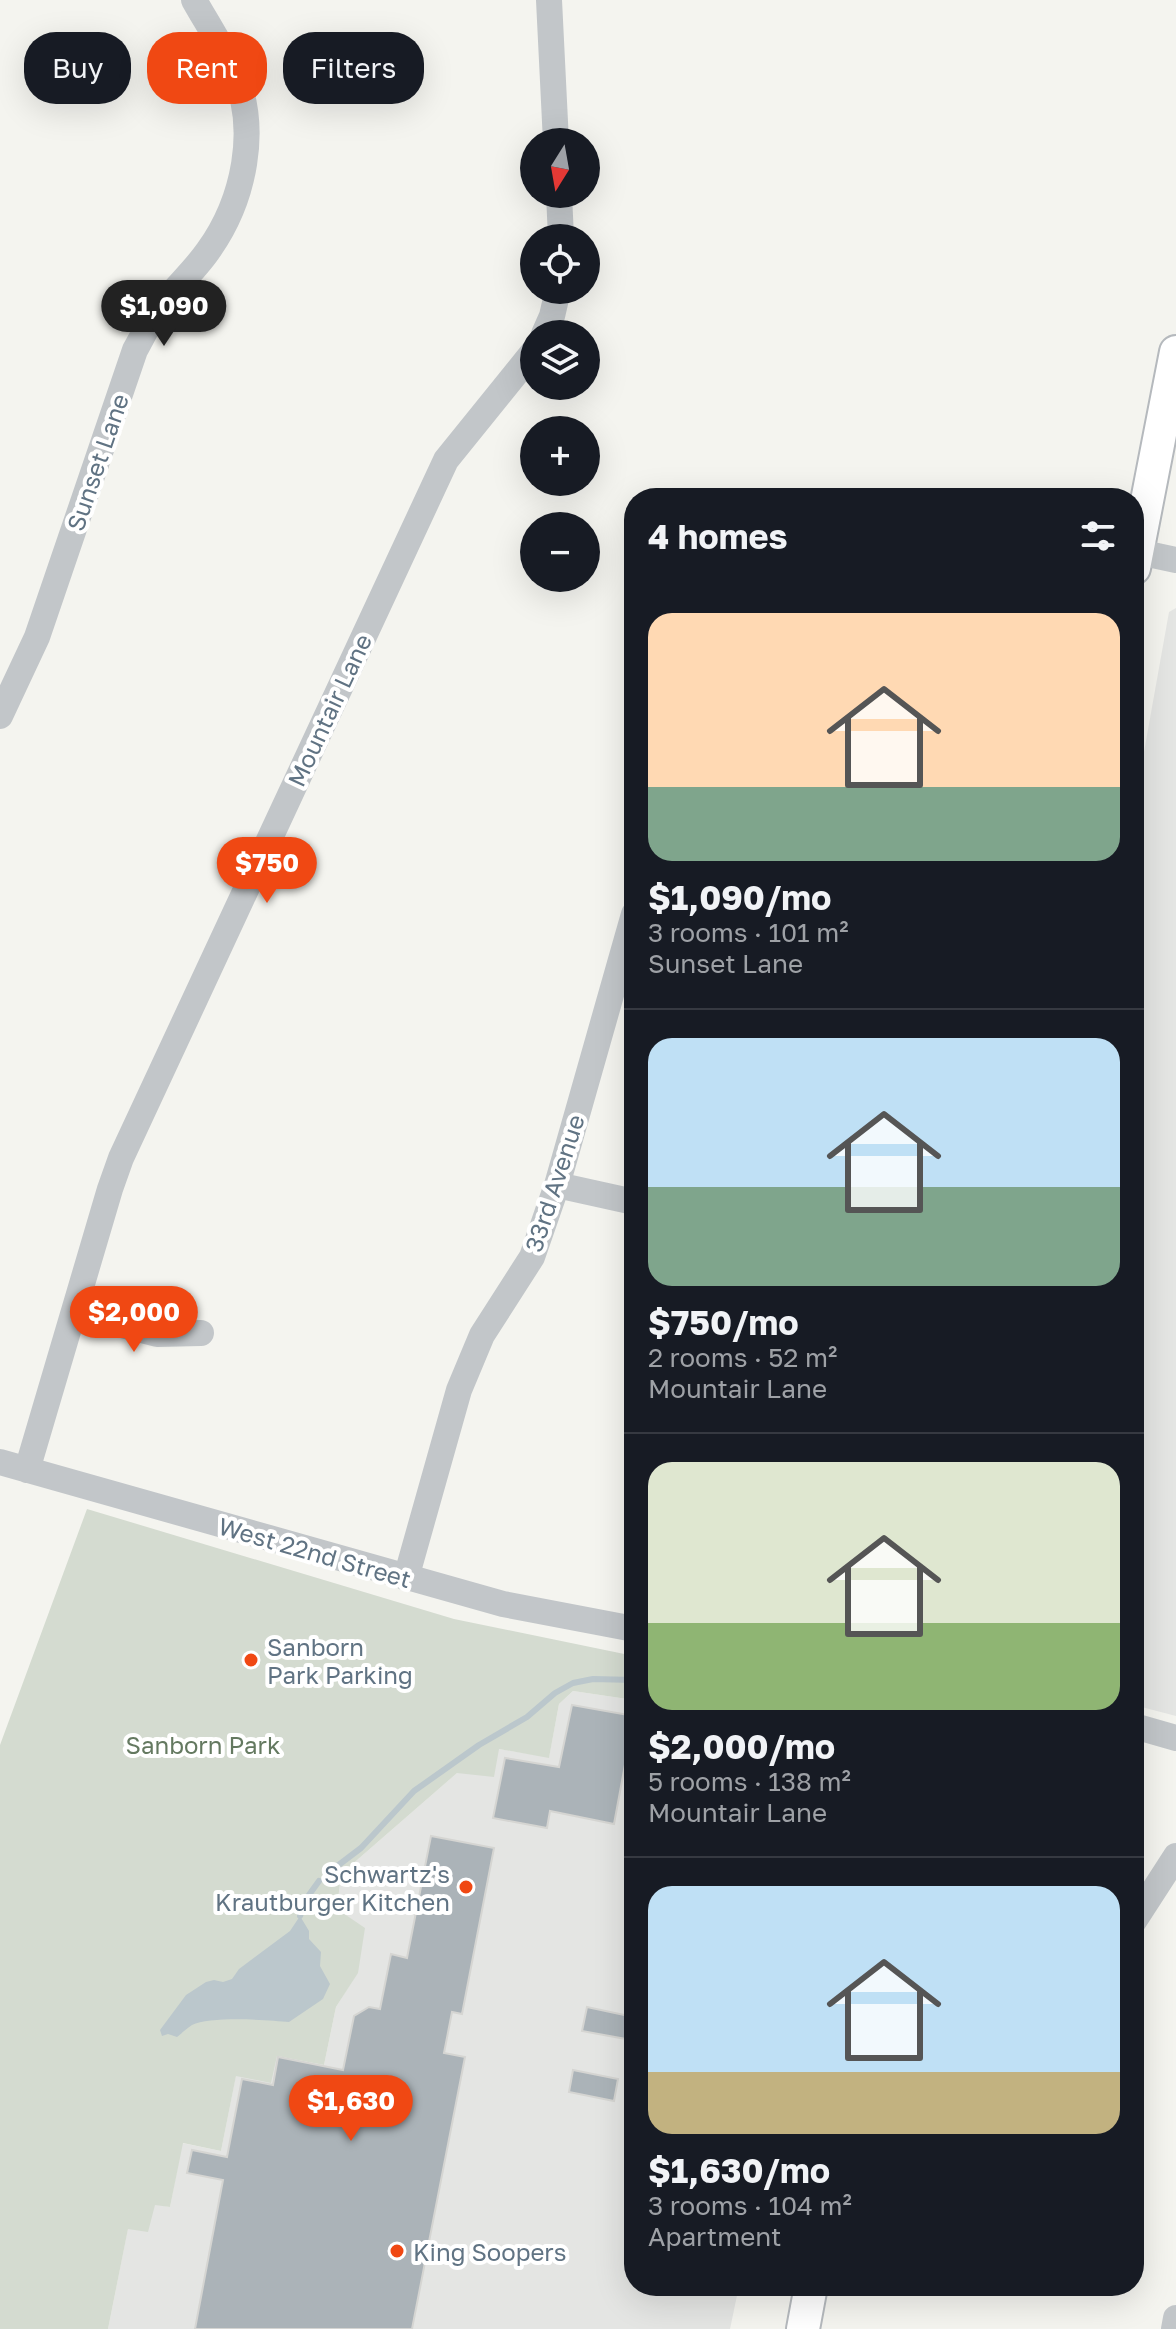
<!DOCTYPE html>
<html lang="en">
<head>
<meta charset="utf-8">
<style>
	:root { --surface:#171b24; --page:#242831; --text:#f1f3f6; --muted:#9ea1a6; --line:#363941; --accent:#f04813 }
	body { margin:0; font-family:"Golos Text",sans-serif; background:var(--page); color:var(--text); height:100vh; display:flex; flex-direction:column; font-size:30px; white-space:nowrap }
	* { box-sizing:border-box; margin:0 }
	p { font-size:26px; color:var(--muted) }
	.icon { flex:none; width:44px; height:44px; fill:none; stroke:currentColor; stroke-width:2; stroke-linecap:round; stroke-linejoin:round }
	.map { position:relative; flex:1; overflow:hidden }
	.sheet { position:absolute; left:624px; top:488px; width:520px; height:1808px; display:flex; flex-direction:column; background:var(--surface); border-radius:32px; box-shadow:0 8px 32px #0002 }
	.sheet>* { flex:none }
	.top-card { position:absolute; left:24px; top:32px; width:480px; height:72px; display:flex; gap:16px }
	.needle { width:52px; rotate:191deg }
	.buttons { position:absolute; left:520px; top:128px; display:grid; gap:16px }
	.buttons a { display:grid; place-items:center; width:80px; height:80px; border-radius:50%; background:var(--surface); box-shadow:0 8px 32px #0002; font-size:40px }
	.price { position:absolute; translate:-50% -68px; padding:0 18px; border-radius:28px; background:var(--accent); color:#fff; font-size:26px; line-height:52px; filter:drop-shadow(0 2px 4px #0008) }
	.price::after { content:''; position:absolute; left:50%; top:48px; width:24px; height:18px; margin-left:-12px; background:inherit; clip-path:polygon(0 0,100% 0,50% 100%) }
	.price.on { background:#222; color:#fff }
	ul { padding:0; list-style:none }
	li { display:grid; align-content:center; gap:16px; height:424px; padding:0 24px }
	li+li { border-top:2px solid var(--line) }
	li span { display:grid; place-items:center; height:248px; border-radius:24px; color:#555 }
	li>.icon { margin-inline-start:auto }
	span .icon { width:144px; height:144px; fill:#fffc; stroke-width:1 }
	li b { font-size:34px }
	h2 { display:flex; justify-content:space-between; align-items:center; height:96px; padding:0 24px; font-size:34px }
	.pill { padding:0 28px; border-radius:32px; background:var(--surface); box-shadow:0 8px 32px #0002; font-size:28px; line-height:72px }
	.pill.on { background:var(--accent); color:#fff }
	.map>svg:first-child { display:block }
	.built { fill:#e4e5e3 }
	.green { fill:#d4dbd0 }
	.water { fill:#bbc7cc }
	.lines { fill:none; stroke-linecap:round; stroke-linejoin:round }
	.stream { stroke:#bbc7cc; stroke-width:6 }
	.building { fill:#abb3b8; stroke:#d5d5d2; stroke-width:2 }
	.major-casing { stroke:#b5b9bd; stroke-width:36 }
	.minor { stroke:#c2c6c9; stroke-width:26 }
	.major { stroke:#fff; stroke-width:32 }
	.poi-dot { fill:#f04813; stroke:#fff; stroke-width:3 }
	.labels { text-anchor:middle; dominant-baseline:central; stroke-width:8; stroke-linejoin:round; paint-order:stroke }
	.street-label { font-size:24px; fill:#607383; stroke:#fff }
	.poi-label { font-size:24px; fill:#607383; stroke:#fff; text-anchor:start }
	.park-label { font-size:24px; fill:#647960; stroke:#fff }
</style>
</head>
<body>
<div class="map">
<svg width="1176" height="2329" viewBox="0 0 1176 2329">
	<rect width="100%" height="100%" fill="#f4f4ef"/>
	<!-- built -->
	<path class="built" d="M1176,608V1716L1134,1705V808L1169,612Z
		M573,1691L634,1700V2286H739L730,2329H108L128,2228L155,2204L170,2207L182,2143L221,2151L236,2075L277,2056L324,2065L336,2007L358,1972L337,1909L341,1874L458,1772L499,1749L549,1757L559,1704Z"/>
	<!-- green -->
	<path class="green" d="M87,1509L454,1619L634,1656V1700L573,1691L559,1704L549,1758L499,1749L494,1777L457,1773L341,1874L337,1909L365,1928L358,1973L336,2007L324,2065L277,2056L271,2083L236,2076L221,2151L183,2143L170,2207L155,2205L148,2232L128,2229L108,2329H0V1745Z"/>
	<!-- water -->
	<path class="water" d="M300,1916L309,1931V1939L321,1952L320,1966L330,1984L323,1999L289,2022C268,2020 210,2016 192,2025C187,2028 181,2034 177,2037L168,2034L162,2036L160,2030L186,1995L206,1982L214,1980L223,1982L232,1979L239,1969L290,1931Z"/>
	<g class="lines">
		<!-- stream -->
		<path class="stream" d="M328,1873L361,1848L414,1791L479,1745L527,1717L555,1693L573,1683L593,1679L634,1680
			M300,1916L306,1899L319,1881"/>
	</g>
	<!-- building -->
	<path class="building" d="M572,1705L634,1716L614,1824L550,1811L547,1828L493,1818L505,1758L559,1767Z
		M431,1836L494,1848L462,2014L452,2012L444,2053L465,2057L412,2329H195L223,2180L187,2173L192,2150L227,2157L242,2079L273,2085L278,2057L343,2070L354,2016L369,2007L380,2009L391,1954L407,1958Z
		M587,2007L629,2016L626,2039L582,2031Z
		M573,2070L618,2079L614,2101L569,2092Z"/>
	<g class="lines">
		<!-- major casing -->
		<g class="major-casing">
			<path id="major" d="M1134,568L1176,352
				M803,2329L811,2286"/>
		</g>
		<!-- minor -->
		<path class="minor" d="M549,0L556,142
			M559,194L561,238
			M544,334L552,316L558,290
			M1134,551L1176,560
			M0,716L37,637L135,350C143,336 150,320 160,307C175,288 194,271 208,251C244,201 260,128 233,70C222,46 207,23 194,0
			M557,1185L634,1202
			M74,1313L157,1334L201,1333
			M0,1462L503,1604L634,1629
			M27,1470L110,1189L121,1158L446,460L534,351
			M406,1578L459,1390L482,1335L532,1257L557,1185L634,914
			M1134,1726L1176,1738
			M1134,1921L1176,1856
			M1174,2329L1176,2318"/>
		<!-- major -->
		<use href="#major" class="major"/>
	</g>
	<!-- markers -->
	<g class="poi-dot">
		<circle cx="251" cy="1660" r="8"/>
		<circle cx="466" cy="1887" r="8"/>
		<circle cx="397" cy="2251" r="8"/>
	</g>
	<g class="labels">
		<!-- street labels -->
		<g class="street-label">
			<text transform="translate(97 462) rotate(-71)">Sunset Lane</text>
			<text transform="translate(329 710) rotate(-65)">Mountair Lane</text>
			<text transform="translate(554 1183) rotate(-72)">33rd Avenue</text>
			<text transform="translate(315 1552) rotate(16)">West 22nd Street</text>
		</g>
		<!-- poi labels -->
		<g class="poi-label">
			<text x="267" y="1646">Sanborn<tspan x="267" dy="28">Park Parking</tspan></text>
			<text x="450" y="1873" text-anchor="end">Schwartz's<tspan x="450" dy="28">Krautburger Kitchen</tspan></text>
			<text x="413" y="2251">King Soopers</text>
		</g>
		<!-- park labels -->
		<g class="park-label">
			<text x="203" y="1744">Sanborn Park</text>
		</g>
	</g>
</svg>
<div class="buttons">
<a><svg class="needle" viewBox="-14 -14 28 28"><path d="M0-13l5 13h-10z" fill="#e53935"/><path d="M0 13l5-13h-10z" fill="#9ea1a6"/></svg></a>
<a><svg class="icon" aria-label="locate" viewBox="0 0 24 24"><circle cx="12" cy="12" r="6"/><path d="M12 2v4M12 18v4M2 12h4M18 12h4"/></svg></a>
<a><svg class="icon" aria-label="layers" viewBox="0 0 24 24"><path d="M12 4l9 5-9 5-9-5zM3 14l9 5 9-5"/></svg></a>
<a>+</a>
<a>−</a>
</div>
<b class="price on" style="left:164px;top:348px">$1,090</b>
<b class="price" style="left:267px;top:905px">$750</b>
<b class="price" style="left:134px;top:1354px">$2,000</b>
<b class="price" style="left:351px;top:2143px">$1,630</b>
<div class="top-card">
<a class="pill">Buy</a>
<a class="pill on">Rent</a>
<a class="pill">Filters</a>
</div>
<section class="sheet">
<h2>4 homes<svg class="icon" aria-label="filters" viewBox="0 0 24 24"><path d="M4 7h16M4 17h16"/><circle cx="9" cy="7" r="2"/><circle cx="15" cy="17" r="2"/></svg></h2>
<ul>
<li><span style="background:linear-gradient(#ffd9b3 70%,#7fa58c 0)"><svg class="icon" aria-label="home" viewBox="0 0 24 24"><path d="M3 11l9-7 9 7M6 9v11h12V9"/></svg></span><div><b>$1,090/mo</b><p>3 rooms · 101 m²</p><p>Sunset Lane</p></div></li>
<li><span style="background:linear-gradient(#bfe0f5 60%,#7fa58c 0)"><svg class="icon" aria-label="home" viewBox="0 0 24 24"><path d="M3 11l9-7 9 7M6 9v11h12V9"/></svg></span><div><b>$750/mo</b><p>2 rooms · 52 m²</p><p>Mountair Lane</p></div></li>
<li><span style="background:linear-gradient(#dfe7d0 65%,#8fb573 0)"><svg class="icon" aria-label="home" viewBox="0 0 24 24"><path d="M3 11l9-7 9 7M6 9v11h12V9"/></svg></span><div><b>$2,000/mo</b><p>5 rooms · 138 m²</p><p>Mountair Lane</p></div></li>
<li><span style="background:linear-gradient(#bfe0f5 75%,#c2b280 0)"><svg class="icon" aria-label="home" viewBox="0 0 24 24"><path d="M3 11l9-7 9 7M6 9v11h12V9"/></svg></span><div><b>$1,630/mo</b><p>3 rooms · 104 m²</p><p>Apartment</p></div></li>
</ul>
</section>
</div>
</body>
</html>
